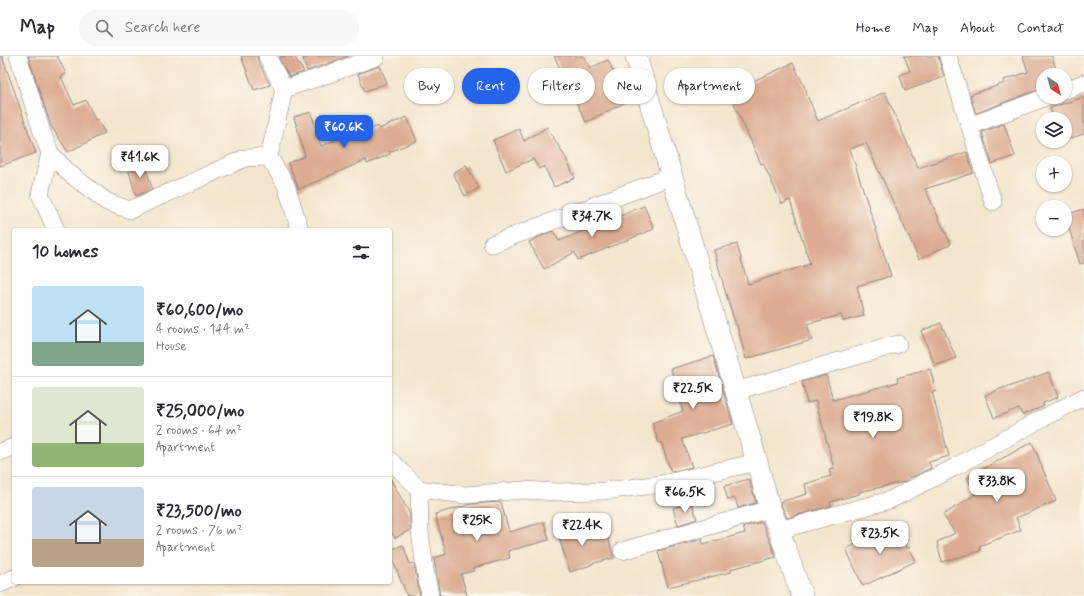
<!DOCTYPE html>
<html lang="en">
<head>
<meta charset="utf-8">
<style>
	:root { --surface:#fff; --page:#f7f7f7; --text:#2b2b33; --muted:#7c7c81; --line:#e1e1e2; --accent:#2563eb }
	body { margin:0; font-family:Mynerve,sans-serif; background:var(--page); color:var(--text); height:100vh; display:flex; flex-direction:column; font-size:15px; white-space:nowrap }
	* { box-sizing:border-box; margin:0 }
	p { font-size:13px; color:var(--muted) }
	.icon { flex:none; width:22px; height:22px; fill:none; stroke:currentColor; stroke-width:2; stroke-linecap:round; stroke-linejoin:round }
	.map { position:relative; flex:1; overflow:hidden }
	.side { position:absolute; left:12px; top:172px; width:380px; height:356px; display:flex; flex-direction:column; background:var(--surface); border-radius:4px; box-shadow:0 1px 3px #0004 }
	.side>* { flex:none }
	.banner { position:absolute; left:404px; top:12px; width:380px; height:36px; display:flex; gap:8px }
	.needle { width:26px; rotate:144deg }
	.tools { position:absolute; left:1036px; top:12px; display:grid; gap:8px }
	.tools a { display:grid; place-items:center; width:36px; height:36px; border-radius:50%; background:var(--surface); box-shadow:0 1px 3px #0004; font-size:20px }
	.price { position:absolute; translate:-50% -34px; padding:0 9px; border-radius:8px; background:#fff; color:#222; font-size:13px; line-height:26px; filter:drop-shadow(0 1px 2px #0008) }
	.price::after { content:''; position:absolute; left:50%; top:24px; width:12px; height:9px; margin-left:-6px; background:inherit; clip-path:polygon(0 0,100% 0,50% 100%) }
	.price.active { background:var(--accent); color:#fff }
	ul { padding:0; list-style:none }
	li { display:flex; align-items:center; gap:12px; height:100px; padding:0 20px }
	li+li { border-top:1px solid var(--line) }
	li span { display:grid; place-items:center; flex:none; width:112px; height:80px; border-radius:4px; color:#555 }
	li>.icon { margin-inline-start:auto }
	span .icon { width:48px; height:48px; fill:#fffc; stroke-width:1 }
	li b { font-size:17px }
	h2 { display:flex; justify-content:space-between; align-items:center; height:48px; padding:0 20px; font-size:17px }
	.chip { padding:0 14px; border-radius:18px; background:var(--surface); box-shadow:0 1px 3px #0004; font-size:14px; line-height:36px }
	.chip.active { background:var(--accent); color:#fff }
	header { display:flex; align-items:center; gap:24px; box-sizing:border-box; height:56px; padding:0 20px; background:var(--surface); border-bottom:1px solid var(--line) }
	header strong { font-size:19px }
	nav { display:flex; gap:22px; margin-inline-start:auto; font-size:14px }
	.search { width:280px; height:36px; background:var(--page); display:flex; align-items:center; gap:10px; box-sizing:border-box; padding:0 14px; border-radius:22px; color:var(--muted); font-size:15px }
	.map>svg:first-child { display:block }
	.building { fill:#dcab91 }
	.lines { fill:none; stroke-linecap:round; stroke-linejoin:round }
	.minor-casing { stroke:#8b8484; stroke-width:18 }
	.tertiary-casing { stroke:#8b8484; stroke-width:22 }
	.minor { stroke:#fff; stroke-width:17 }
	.tertiary { stroke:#fff; stroke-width:21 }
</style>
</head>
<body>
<header>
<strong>Map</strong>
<div class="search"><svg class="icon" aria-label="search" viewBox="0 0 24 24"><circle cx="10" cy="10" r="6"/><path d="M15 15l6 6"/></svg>Search here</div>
<nav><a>Home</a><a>Map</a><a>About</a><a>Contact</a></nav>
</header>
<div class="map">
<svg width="1084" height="540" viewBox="0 0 1084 540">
	<rect width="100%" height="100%" fill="#fbf7ec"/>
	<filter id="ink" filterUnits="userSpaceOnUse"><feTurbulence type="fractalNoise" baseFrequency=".025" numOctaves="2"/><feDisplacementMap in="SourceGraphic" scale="8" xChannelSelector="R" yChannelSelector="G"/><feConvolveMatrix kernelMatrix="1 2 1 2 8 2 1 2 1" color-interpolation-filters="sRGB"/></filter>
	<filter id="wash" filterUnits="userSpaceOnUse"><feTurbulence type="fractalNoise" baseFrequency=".012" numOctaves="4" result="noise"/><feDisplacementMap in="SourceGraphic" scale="16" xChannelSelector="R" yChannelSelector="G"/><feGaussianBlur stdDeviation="0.9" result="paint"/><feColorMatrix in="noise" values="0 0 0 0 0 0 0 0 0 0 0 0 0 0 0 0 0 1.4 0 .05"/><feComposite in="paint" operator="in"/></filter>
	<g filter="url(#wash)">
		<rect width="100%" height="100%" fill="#f4e6ce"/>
		<g id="blocks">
			<!-- building -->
			<path class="building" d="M2,0L36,97L0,110V1Z
				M28,0H57L66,18L61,21L74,49L86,44L95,64L97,63L105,77L68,96L51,70Z
				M241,0H257L258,5L270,29L254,34Z
				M283,0H294L304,16L289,21L279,2Z
				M311,0H349L307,15L303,3Z
				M554,0H584L590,12L608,4L628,45L586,66Z
				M904,0H938L944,21L905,35L900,19L910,15Z
				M1023,0H1052L1058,19H1043V32L976,57L970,39L1005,27L1004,24L1028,16Z
				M793,7L807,36L806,37L818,65L885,36L918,112L967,96L973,117L925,133L951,188L919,203L866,87L850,93L891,220L857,230L864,260L843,265L841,259L807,268L812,284L746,303L737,269H736L725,235L714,194L737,188L748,228L810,208L790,144L782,148L763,107L761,108L729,36Z
				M380,10L387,27L365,35L358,18Z
				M1084,41V78L1065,84V63H1054L1050,52Z
				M311,56L321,90L345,80L347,84L378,70L379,73L407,61L417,85L389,96L390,98L367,108L366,104L299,133L288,107L305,100L294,61Z
				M1004,68L1015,100L992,108L982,76Z
				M547,71L566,102L575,122L554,131L544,110L539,113L533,103L506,115L493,84L519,73L524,85Z
				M145,107L152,133L136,140L128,112Z
				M466,109L479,132L465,140L453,117Z
				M644,150L654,173L578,204L575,196L544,213L529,186L539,181L553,175L559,185Z
				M1084,153V207L1080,208L1065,159Z
				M941,267L956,302L935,310L921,275Z
				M713,300L733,368L682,383L692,411L671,416L661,386L659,387L652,367L683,355L671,313Z
				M930,313L936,335L932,336L949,400L929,406L931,412L915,420L908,422L909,423L904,426L859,436V438L830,446L831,450L787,462L780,446L807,438L805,428L831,420L829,414L834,413L816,345L807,347L802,326L826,319L833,344L898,326L897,322Z
				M1049,316L1058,341L1043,347L1044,350L1022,359L1019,352L994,362L985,339L1005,331L1006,332Z
				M1032,386L1056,445L1016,462L1021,474L979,490L980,495L942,506L937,486L955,477L943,459L976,438L967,422Z
				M390,422L410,458V474L395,482L390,474Z
				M749,423L756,447L738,452L735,442L728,444L724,430Z
				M501,446L509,476L544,466L549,484L508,495L510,502L473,512L474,515L461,518L467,540H440L434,502L446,498L435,458L472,448Z
				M692,447L697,463L678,469L673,452Z
				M576,463L583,484L607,477L614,502L591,508V509L570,516L555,469Z
				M762,466L776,501L731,513V516L668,531L658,495L702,483L703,488L745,477L743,471Z
				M896,468L907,492L909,491L916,505L863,530L846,493Z
				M403,489L410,508L414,507L420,540H407L390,497V494Z"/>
		</g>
	</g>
	<g filter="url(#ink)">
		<use href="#blocks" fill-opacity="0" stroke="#8b8484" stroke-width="1"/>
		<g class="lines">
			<!-- minor casing -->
			<g class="minor-casing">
				<path id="minor" d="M18,0L42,76L50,97L40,138L56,174
					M267,0L284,33
					M948,0L993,146
					M1065,34L1084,27
					M970,70L1046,41
					M50,97L69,117L107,146L130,154L245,102L269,101L286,129L300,174
					M269,101L284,33L326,19L376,1
					M492,188L672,120
					M736,335L898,288
					M0,396L14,391
					M390,404L419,433L465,439L523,434L557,436L604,435L662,428L757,406
					M419,433L420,475L425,514L430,540
					M779,474L890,444L955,411L1041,363L1084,341
					M622,495L770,453
					M0,528L14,522"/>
			</g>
			<!-- tertiary casing -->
			<g class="tertiary-casing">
				<path id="tertiary" d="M636,0L757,406L770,453L779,474L802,540"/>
			</g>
			<!-- minor -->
			<use href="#minor" class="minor"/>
			<!-- tertiary -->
			<use href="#tertiary" class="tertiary"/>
		</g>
	</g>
</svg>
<div class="tools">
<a><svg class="needle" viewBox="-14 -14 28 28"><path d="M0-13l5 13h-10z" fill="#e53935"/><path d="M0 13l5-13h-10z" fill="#7c7c81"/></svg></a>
<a><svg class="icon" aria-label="layers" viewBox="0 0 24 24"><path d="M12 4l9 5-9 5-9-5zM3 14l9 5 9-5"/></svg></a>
<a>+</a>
<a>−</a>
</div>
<b class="price active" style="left:344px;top:93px">₹60.6K</b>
<b class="price" style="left:140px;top:123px">₹41.6K</b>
<b class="price" style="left:592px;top:182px">₹34.7K</b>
<b class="price" style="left:693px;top:354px">₹22.5K</b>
<b class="price" style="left:873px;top:383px">₹19.8K</b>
<b class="price" style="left:997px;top:447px">₹33.8K</b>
<b class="price" style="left:685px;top:458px">₹66.5K</b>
<b class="price" style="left:477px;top:486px">₹25K</b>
<b class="price" style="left:582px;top:491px">₹22.4K</b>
<b class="price" style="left:880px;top:499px">₹23.5K</b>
<div class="banner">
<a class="chip">Buy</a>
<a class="chip active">Rent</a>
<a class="chip">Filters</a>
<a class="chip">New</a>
<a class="chip">Apartment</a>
</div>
<section class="side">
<h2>10 homes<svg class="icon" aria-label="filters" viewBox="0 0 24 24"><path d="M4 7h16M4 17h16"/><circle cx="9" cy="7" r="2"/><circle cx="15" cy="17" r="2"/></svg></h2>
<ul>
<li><span style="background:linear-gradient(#bfe0f5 70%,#7fa58c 0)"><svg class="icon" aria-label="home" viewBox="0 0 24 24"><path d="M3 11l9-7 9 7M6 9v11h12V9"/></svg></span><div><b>₹60,600/mo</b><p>4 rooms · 144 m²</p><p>House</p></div></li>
<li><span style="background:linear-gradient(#dfe7d0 70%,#8fb573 0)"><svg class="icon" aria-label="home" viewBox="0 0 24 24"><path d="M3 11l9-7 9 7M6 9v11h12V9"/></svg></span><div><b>₹25,000/mo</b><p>2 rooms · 64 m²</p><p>Apartment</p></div></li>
<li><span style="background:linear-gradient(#c9d6e8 65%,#b9a48a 0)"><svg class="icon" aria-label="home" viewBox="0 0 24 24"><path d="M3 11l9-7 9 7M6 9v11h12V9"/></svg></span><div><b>₹23,500/mo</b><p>2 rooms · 76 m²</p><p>Apartment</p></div></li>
</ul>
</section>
</div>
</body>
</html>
